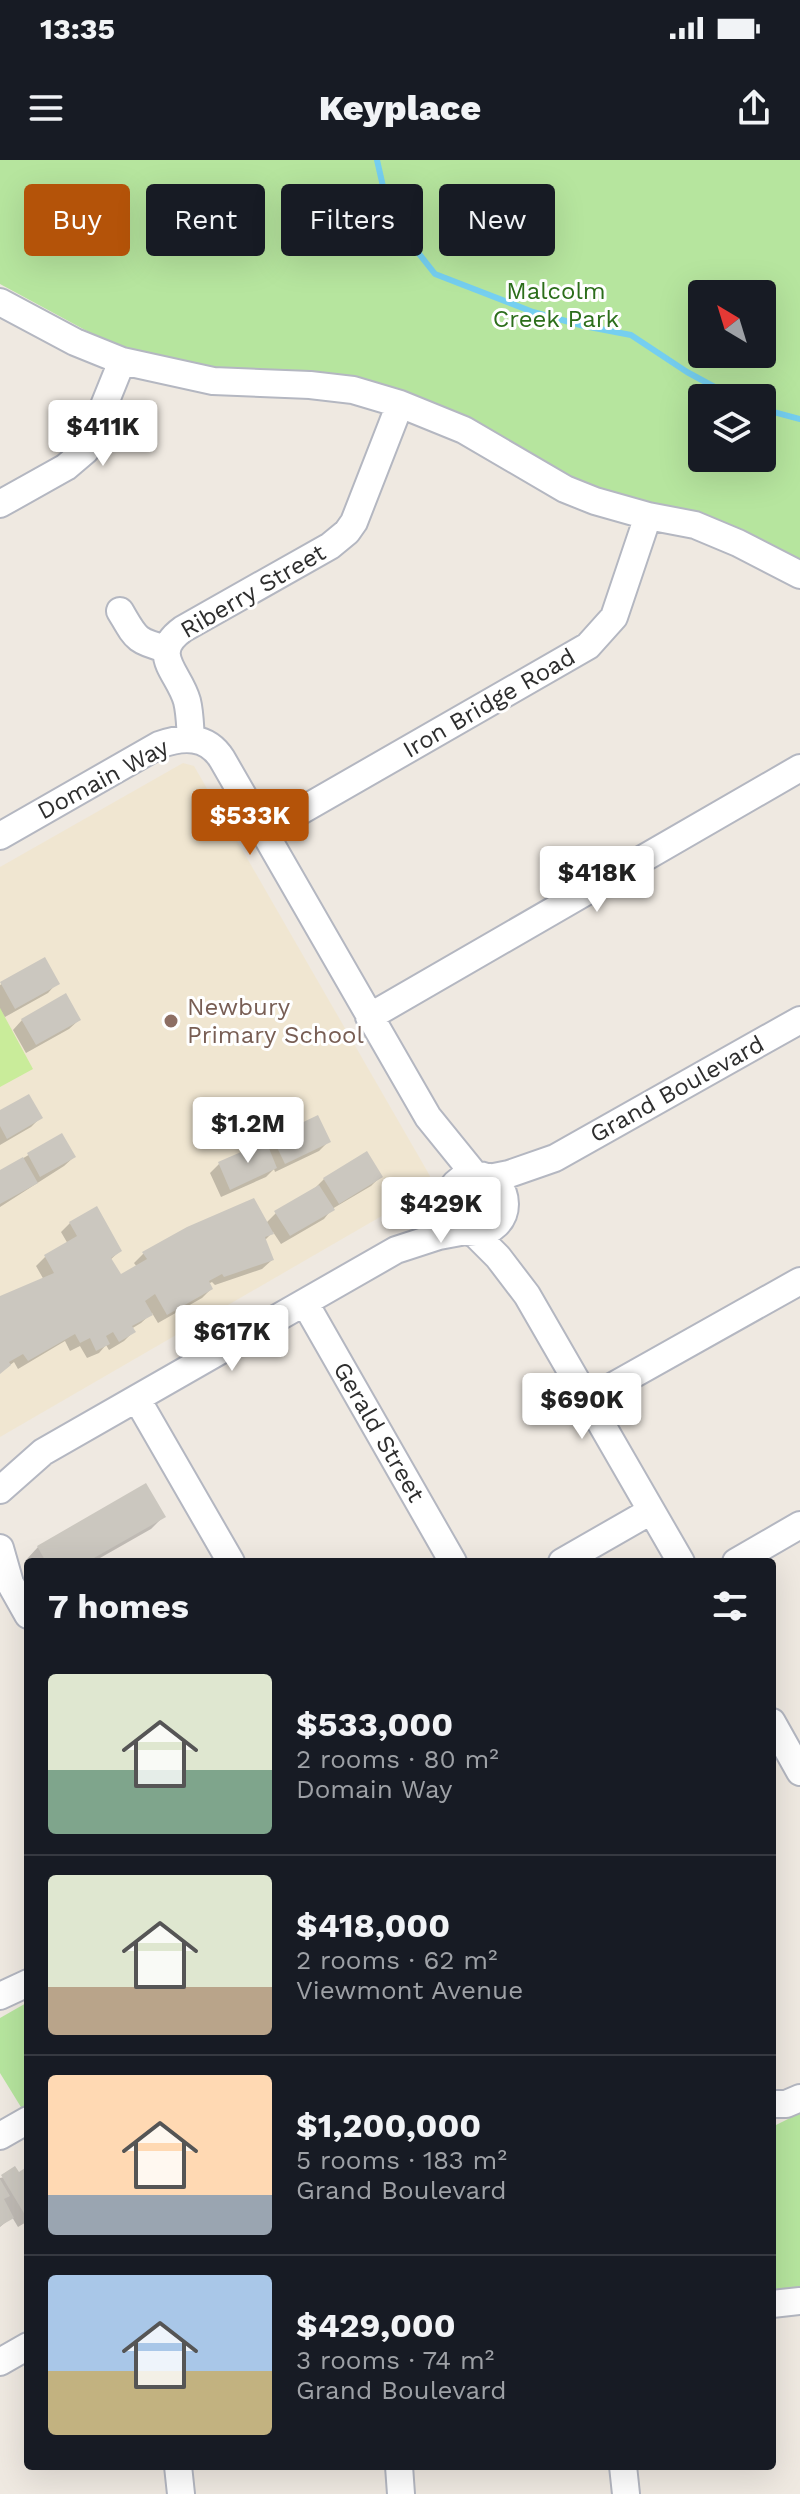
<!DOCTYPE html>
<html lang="en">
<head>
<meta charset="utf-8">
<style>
	:root { --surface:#171b24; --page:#242831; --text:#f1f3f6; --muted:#9ea1a6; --line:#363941; --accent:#b45309 }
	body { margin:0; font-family:"Work Sans",sans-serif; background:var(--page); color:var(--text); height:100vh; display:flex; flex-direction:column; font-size:30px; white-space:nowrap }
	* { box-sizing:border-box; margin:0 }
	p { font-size:26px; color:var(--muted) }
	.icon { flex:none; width:44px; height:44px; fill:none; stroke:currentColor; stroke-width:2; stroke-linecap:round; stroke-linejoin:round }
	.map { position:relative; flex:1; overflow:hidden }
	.side { position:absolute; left:24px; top:1398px; width:752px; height:912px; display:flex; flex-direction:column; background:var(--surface); border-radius:8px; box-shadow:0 8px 32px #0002 }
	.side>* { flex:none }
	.hud { position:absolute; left:24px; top:24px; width:752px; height:72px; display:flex; gap:16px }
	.needle { width:52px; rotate:322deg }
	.fabs { position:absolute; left:688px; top:120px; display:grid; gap:16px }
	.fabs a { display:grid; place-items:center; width:88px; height:88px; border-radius:8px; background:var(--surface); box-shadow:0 8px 32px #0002; font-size:40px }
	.price { position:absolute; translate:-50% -68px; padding:0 18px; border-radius:8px; background:#fff; color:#222; font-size:26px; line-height:52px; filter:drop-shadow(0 2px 4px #0008) }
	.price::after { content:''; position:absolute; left:50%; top:48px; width:24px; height:18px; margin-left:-12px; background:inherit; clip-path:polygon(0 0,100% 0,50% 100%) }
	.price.selected { background:var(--accent); color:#fff }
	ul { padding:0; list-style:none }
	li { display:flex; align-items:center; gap:24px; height:200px; padding:0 24px }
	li+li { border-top:2px solid var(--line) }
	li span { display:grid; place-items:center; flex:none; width:224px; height:160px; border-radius:8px; color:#555 }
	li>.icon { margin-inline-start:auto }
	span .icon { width:96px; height:96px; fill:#fffc; stroke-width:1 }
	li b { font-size:34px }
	h2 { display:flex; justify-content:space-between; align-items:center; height:96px; padding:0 24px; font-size:34px }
	.chip { padding:0 28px; border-radius:8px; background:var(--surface); box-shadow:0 8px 32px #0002; font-size:28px; line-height:72px }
	.chip.selected { background:var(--accent); color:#fff }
	.status { display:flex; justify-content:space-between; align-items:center; height:56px; padding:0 40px; background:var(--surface); direction:ltr }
	.status svg { height:22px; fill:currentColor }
	header { display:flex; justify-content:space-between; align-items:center; height:104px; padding:0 24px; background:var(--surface); font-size:36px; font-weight:800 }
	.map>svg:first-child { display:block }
	.education { fill:#f0e6d1 }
	.green { fill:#b6e59e; fill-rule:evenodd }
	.pitch { fill:#c9ec9a }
	.shadow { fill:#0003 }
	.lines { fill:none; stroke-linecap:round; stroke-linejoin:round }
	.stream { stroke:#75cff0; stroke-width:6 }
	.building { fill:#cbc7bf }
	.minor-casing { stroke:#b4b7c1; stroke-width:30 }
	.minor { stroke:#fff; stroke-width:26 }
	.education-dot { fill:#8d6e63; stroke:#fff; stroke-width:3 }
	.labels { text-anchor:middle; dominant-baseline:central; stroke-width:6; stroke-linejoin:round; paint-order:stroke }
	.park-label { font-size:24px; fill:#2c6e1b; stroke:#fff }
	.street-label { font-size:24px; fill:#2e2e2e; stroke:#fff }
	.education-label { font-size:24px; fill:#785e54; stroke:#fff; text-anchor:start }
</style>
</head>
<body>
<div class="status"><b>13:35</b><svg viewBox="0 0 49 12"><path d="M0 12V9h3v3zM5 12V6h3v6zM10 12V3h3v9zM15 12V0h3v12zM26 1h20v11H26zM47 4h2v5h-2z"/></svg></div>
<header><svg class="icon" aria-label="menu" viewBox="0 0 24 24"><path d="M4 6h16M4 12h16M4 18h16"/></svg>Keyplace<svg class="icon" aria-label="share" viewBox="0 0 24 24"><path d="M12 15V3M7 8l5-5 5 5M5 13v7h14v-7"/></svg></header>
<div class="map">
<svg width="800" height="2334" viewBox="0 0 800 2334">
	<rect width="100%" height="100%" fill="#efe9e1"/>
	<!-- education -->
	<path class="education" d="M183,603L194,606L430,1016L425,1031L0,1277V707Z"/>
	<!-- green -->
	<path class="green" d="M0,0H800V403L582,328L457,254L163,201L98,177L0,124ZM702,134H762V194H702ZM702,238H762V298H702Z
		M28,1842V1949L24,1952L0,1913V1858Z
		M800,1953V2133L772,2136V1967Z"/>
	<!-- pitch -->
	<path class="pitch" d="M0,848L33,909L0,927Z"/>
	<!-- shadow -->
	<path class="shadow" d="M44,800L57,823L48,833L5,857L0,848V825Z
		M22,860H79L69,869L26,893L13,870Z
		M0,953L40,958L31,967L0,985Z
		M62,975L74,997L64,1006L0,1047V1012Z
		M273,979L328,982L319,991L275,1012L274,1009L266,1017L221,1037L210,1013L219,1004L265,983L266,986Z
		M380,1017L371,1026L332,1049L324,1059L281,1084L273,1072L264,1081L272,1100L262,1109L215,1125L212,1122L208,1124L211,1129L202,1138L158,1163L152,1153L141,1163L131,1169L133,1172L124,1181L109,1190L106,1185L99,1193L87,1198L80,1186L70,1191L65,1181L18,1209L14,1202L0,1213V1139L44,1120L36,1106L45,1097L68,1084L61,1072L70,1063L120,1091L110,1100L120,1117L137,1107L134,1103L143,1094L188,1068L266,1063L276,1053L315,1028L324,1019Z
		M163,1357L151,1369L93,1402L28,1403L26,1400L38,1387Z
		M28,2009V2061L18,2067L12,2057L0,2067V2018L18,2014Z"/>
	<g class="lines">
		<!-- stream -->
		<path class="stream" d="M377,0L390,57L435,114L533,152L584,166L631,175L687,212L735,238
			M762,249L800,259"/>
	</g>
	<!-- building -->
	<path class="building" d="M45,797L60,824L15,849L0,822Z
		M66,833L81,860L36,885L21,859Z
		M29,934L43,958L7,979L0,966V950Z
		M318,955L331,982L285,1004L272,977Z
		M62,973L76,997L40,1017L27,993Z
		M266,981L277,1008L230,1030L218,1002Z
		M367,991L383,1017L339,1044L323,1018Z
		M23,997L38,1023L0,1044V1010Z
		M319,1025L335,1050L290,1076L274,1051Z
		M254,1038L274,1074L265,1077L274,1100L224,1117L222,1114L209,1121L213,1129L167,1155L155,1134L145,1141L153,1155L132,1166L136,1172L119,1182L113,1172L106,1176L110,1184L96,1191L90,1178L80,1183L75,1174L28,1201L23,1194L9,1202L11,1205L0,1214V1136L54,1113L44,1095L77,1076L69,1062L97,1046L122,1091L111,1098L121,1114L147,1099L142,1092L187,1067Z
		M146,1323L166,1357L87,1402H46L37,1386Z
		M15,2006L19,2012L28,2006V2060L1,2015Z
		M0,2019L10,2036L4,2039L14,2058L0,2066Z"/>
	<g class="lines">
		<!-- minor casing -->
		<g class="minor-casing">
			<path id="minor" d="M0,142L75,182L122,201L213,221L310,225L353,230L400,244L464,270L565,329L595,341L648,356L695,365L738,383L800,415
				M0,344L66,307L86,290L122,201
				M120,451C136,478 135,481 167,489
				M191,579C190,566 190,553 187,541C179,512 148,494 183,469L330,386L347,372L354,362L400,244
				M264,672L588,486L614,457L648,356
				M0,676L159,585C183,576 207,575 222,599L428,957L475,1015
				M369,857L800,608
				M447 1044a29 29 0 1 1 58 0a29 29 0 1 1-58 0Z
				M489,1018L509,1014L555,998L800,860
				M474,1073L498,1097L527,1135L681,1402
				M305,1143L453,1402
				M137,1239L231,1402
				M588,1240L800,1121
				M0,1330L43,1292L396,1090L439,1076L466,1071
				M0,1388L10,1423L28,1455
				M562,1402L651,1351
				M736,1402L800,1365
				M772,1562L800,1612
				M0,1836L28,1823
				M772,1944H786L800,1938
				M0,1976L28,1960
				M772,2144L800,2141
				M0,2202L28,2186
				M178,2306L181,2334
				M399,2306L401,2334
				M623,2306L626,2334"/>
		</g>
		<!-- minor -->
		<use href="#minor" class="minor"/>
	</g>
	<!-- markers -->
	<circle class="education-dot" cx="171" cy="861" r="8"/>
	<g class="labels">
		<!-- park labels -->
		<g class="park-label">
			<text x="556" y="131">Malcolm<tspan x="556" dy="28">Creek Park</tspan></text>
		</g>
		<!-- street labels -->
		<g class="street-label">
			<text transform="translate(253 431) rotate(-30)">Riberry Street</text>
			<text transform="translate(489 543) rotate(-30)">Iron Bridge Road</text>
			<text transform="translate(103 619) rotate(-28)">Domain Way</text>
			<text transform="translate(677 929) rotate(-29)">Grand Boulevard</text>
			<text transform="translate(379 1272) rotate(60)">Gerald Street</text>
		</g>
		<!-- education labels -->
		<g class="education-label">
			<text x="187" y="847">Newbury<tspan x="187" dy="28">Primary School</tspan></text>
		</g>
	</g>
</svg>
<div class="fabs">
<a><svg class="needle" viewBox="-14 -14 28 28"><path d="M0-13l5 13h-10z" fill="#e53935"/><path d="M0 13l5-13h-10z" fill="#9ea1a6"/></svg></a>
<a><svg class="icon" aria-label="layers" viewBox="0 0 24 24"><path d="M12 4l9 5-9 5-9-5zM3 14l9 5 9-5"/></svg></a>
</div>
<b class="price" style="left:103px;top:308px">$411K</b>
<b class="price selected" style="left:250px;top:697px">$533K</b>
<b class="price" style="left:597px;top:754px">$418K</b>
<b class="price" style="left:248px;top:1005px">$1.2M</b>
<b class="price" style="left:441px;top:1085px">$429K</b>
<b class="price" style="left:232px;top:1213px">$617K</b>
<b class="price" style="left:582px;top:1281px">$690K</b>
<div class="hud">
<a class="chip selected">Buy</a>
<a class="chip">Rent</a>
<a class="chip">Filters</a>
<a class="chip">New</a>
</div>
<section class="side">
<h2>7 homes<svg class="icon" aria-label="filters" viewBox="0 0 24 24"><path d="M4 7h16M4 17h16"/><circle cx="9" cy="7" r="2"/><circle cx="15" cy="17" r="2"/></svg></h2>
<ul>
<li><span style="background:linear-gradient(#dfe7d0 60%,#7fa58c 0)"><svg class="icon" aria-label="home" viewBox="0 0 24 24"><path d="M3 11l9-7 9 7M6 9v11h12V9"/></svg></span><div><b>$533,000</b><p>2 rooms · 80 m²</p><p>Domain Way</p></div></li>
<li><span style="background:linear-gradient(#dfe7d0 70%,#b9a48a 0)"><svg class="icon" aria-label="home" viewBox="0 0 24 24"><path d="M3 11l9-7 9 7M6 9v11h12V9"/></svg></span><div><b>$418,000</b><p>2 rooms · 62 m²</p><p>Viewmont Avenue</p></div></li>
<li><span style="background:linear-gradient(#ffd9b3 75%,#9aa5b1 0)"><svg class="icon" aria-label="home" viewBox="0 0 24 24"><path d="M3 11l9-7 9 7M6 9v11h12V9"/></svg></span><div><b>$1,200,000</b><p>5 rooms · 183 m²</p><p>Grand Boulevard</p></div></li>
<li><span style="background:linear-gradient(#a9c7e8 60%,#c2b280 0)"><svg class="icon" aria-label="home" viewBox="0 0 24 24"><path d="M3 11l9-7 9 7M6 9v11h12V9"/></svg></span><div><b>$429,000</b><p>3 rooms · 74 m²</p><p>Grand Boulevard</p></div></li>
</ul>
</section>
</div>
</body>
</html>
